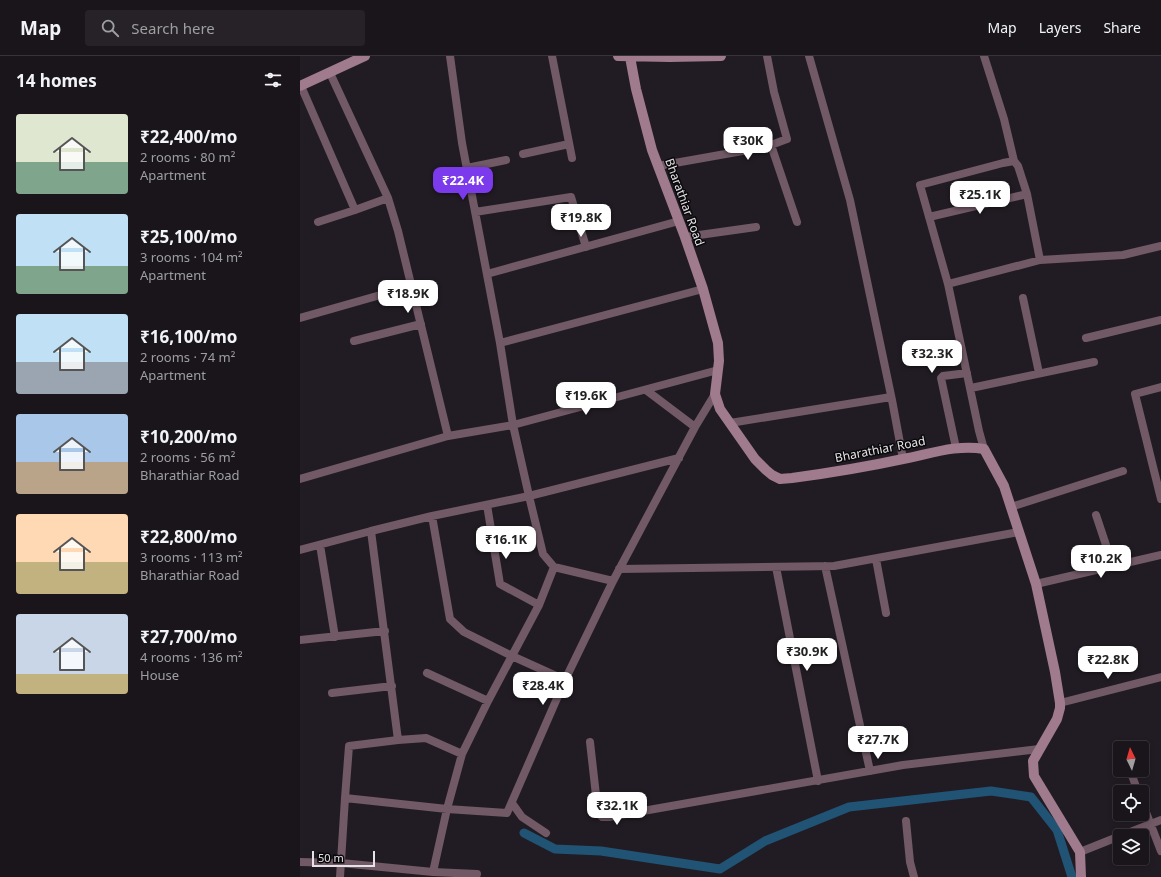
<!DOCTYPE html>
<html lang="en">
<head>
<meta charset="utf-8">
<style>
	:root { --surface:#19151a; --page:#262227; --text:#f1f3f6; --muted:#9f9fa2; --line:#373439; --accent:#7c3aed }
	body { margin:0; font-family:"Noto Sans",sans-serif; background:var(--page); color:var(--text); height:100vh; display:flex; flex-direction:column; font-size:15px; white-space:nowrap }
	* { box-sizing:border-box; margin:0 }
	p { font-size:13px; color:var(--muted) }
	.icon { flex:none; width:22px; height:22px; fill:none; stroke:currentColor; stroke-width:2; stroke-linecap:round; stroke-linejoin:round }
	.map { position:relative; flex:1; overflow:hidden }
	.side { display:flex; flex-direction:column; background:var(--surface); width:300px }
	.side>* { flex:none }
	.needle { width:26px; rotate:355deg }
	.fabs { position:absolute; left:813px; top:685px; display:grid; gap:8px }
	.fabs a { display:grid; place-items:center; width:36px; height:36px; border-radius:4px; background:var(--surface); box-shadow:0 2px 6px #0003,0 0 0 1px var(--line); font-size:20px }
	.scale { position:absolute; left:12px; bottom:10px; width:63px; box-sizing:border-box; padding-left:4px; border:2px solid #e6e3e8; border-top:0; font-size:11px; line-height:14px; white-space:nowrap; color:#e6e3e8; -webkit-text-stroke:3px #09080a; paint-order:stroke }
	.price { position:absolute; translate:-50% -34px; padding:0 9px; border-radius:8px; background:#fff; color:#222; font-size:13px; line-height:26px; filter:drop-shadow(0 1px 2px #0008) }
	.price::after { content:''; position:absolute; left:50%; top:24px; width:12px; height:9px; margin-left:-6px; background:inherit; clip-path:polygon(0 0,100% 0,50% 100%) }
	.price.active { background:var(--accent); color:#fff }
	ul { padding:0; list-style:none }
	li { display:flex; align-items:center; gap:12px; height:100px; padding:0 16px }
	li span { display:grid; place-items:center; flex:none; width:112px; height:80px; border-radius:4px; color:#555 }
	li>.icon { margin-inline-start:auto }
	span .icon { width:48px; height:48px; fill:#fffc; stroke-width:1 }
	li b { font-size:17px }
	h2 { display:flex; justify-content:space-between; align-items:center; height:48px; padding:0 16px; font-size:17px }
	header { display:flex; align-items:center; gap:24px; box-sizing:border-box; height:56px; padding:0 20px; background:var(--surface); border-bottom:1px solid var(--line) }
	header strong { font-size:19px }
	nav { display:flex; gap:22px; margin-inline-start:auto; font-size:14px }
	.search { width:280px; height:36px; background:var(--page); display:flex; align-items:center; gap:10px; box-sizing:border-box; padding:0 14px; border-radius:4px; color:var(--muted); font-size:15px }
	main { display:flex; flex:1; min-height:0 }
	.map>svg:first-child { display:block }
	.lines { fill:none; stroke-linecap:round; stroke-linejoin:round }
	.canal { stroke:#215375; stroke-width:9 }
	.street { stroke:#715965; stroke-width:8 }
	.secondary { stroke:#a07a8d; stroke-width:10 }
	.labels { text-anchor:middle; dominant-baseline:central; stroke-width:3; stroke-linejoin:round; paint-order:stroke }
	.street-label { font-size:12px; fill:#e6e3e8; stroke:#09080a }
</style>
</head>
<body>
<header>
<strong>Map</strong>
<div class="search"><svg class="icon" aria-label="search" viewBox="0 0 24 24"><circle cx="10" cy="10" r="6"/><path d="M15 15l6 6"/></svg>Search here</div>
<nav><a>Map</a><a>Layers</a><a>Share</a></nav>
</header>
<main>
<section class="side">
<h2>14 homes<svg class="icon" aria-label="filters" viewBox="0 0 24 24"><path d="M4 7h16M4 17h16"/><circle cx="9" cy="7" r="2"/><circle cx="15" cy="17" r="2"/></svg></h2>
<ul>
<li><span style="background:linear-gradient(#dfe7d0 60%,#7fa58c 0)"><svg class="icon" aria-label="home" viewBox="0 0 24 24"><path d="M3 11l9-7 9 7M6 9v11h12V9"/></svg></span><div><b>₹22,400/mo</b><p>2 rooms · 80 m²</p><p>Apartment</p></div></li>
<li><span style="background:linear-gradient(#bfe0f5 65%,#7fa58c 0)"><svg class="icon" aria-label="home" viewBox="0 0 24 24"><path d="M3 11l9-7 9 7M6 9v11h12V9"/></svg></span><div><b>₹25,100/mo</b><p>3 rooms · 104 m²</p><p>Apartment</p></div></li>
<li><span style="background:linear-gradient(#bfe0f5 60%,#9aa5b1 0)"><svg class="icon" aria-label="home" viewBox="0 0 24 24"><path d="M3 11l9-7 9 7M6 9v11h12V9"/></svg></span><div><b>₹16,100/mo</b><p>2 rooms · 74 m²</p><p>Apartment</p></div></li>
<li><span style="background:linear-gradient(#a9c7e8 60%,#b9a48a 0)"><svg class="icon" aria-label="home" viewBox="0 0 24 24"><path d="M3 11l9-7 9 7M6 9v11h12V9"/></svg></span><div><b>₹10,200/mo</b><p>2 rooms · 56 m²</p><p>Bharathiar Road</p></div></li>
<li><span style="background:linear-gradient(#ffd9b3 60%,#c2b280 0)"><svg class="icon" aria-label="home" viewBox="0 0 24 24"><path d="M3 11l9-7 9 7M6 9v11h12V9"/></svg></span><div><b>₹22,800/mo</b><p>3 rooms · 113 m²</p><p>Bharathiar Road</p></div></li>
<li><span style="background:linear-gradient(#c9d6e8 75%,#c2b280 0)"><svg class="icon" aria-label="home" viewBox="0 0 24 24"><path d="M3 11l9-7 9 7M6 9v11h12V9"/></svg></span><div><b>₹27,700/mo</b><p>4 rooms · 136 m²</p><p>House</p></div></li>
</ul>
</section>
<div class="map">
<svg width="861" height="821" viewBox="0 0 861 821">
	<rect width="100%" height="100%" fill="#211c23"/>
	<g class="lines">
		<!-- canal -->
		<path class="canal" d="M224,777L255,793L301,795L420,813L465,785L549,751L691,735L731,741L757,774L772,821"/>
		<!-- street -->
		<path class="street" d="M150,0L162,87L200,287
			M252,0L272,102
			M467,0L474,36L487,83L471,89
			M509,0L550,144L592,344L603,403
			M684,0L704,63L714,105L718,110L727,138L740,204
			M1,30L55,154
			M223,98L269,88
			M358,110L448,94L471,89L497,166
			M167,112L206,104
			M175,156L271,141L286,191
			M629,161L727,138
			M18,166L55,154L88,142
			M385,181L456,171
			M187,218L379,165
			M648,228L740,204L823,199L861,190
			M723,242L739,317
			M0,262L112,230
			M786,282L861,264
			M54,285L121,268
			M861,331L835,338L861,443
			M671,332L794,306
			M346,334L395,371
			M430,367L591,341
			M148,380L213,369L418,314
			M656,392L641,322L643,320L667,317
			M684,393L679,375L648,228L620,129L703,107L714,105
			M379,402L229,440L213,369L200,287L403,233
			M0,423L148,380L98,175L88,142L30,17
			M187,449L200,528L239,549
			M711,451L823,415
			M796,459L813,510
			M132,460L150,563L164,576L212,600L265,624
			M71,475L132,460L229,440L243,498L254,511
			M20,489L35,581
			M0,494L71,475L98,684L126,682L162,698
			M576,503L586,557
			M525,510L570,715
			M476,511L518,725
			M319,513L534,510L719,476
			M736,528L861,499
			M0,584L85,575
			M127,617L188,645
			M32,637L92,630
			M760,647L861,621
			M290,686L298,757L302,761H309L603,709L739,693
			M830,714L838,736
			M45,742L49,690L98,684
			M842,746L861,795
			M212,747L222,761L246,777
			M606,765L610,806L614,821
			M820,780L861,764
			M780,796L820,780
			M0,806L41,807L133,816L147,753L162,698L188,645L239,549L254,511L313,525
			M133,816L177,818
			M40,821L45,742L147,753L207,757L265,624L313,525L395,371L415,338"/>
		<!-- secondary -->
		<path class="secondary" d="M318,0L370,1L421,0
			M330,1L336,33L352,94L385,181L403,233L418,287L419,305L415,338L420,353L455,403L466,414L472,419L480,423L492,422C529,417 566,411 603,403C630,398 657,388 684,393L704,430L736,528L755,616L760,647V652L757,663L733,705L734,720L780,796L781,821
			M0,30L65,0"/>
	</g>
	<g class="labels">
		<!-- street labels -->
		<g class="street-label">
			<text transform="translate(385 146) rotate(70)">Bharathiar Road</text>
			<text transform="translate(580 393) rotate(-11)">Bharathiar Road</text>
		</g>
	</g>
</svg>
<div class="fabs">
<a><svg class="needle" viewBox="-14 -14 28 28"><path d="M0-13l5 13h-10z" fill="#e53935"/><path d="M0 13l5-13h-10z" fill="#9f9fa2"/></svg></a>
<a><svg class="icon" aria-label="locate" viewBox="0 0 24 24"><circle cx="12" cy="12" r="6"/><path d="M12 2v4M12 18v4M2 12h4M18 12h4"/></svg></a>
<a><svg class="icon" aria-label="layers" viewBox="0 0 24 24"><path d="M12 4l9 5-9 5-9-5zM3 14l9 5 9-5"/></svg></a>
</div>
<div class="scale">50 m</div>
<b class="price" style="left:448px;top:105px">₹30K</b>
<b class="price active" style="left:163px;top:145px">₹22.4K</b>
<b class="price" style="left:680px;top:159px">₹25.1K</b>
<b class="price" style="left:281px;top:182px">₹19.8K</b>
<b class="price" style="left:108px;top:258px">₹18.9K</b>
<b class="price" style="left:632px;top:318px">₹32.3K</b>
<b class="price" style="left:286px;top:360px">₹19.6K</b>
<b class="price" style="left:206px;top:504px">₹16.1K</b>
<b class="price" style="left:801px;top:523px">₹10.2K</b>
<b class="price" style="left:507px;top:616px">₹30.9K</b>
<b class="price" style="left:808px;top:624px">₹22.8K</b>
<b class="price" style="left:243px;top:650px">₹28.4K</b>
<b class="price" style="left:578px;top:704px">₹27.7K</b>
<b class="price" style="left:317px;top:770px">₹32.1K</b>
</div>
</main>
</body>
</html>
